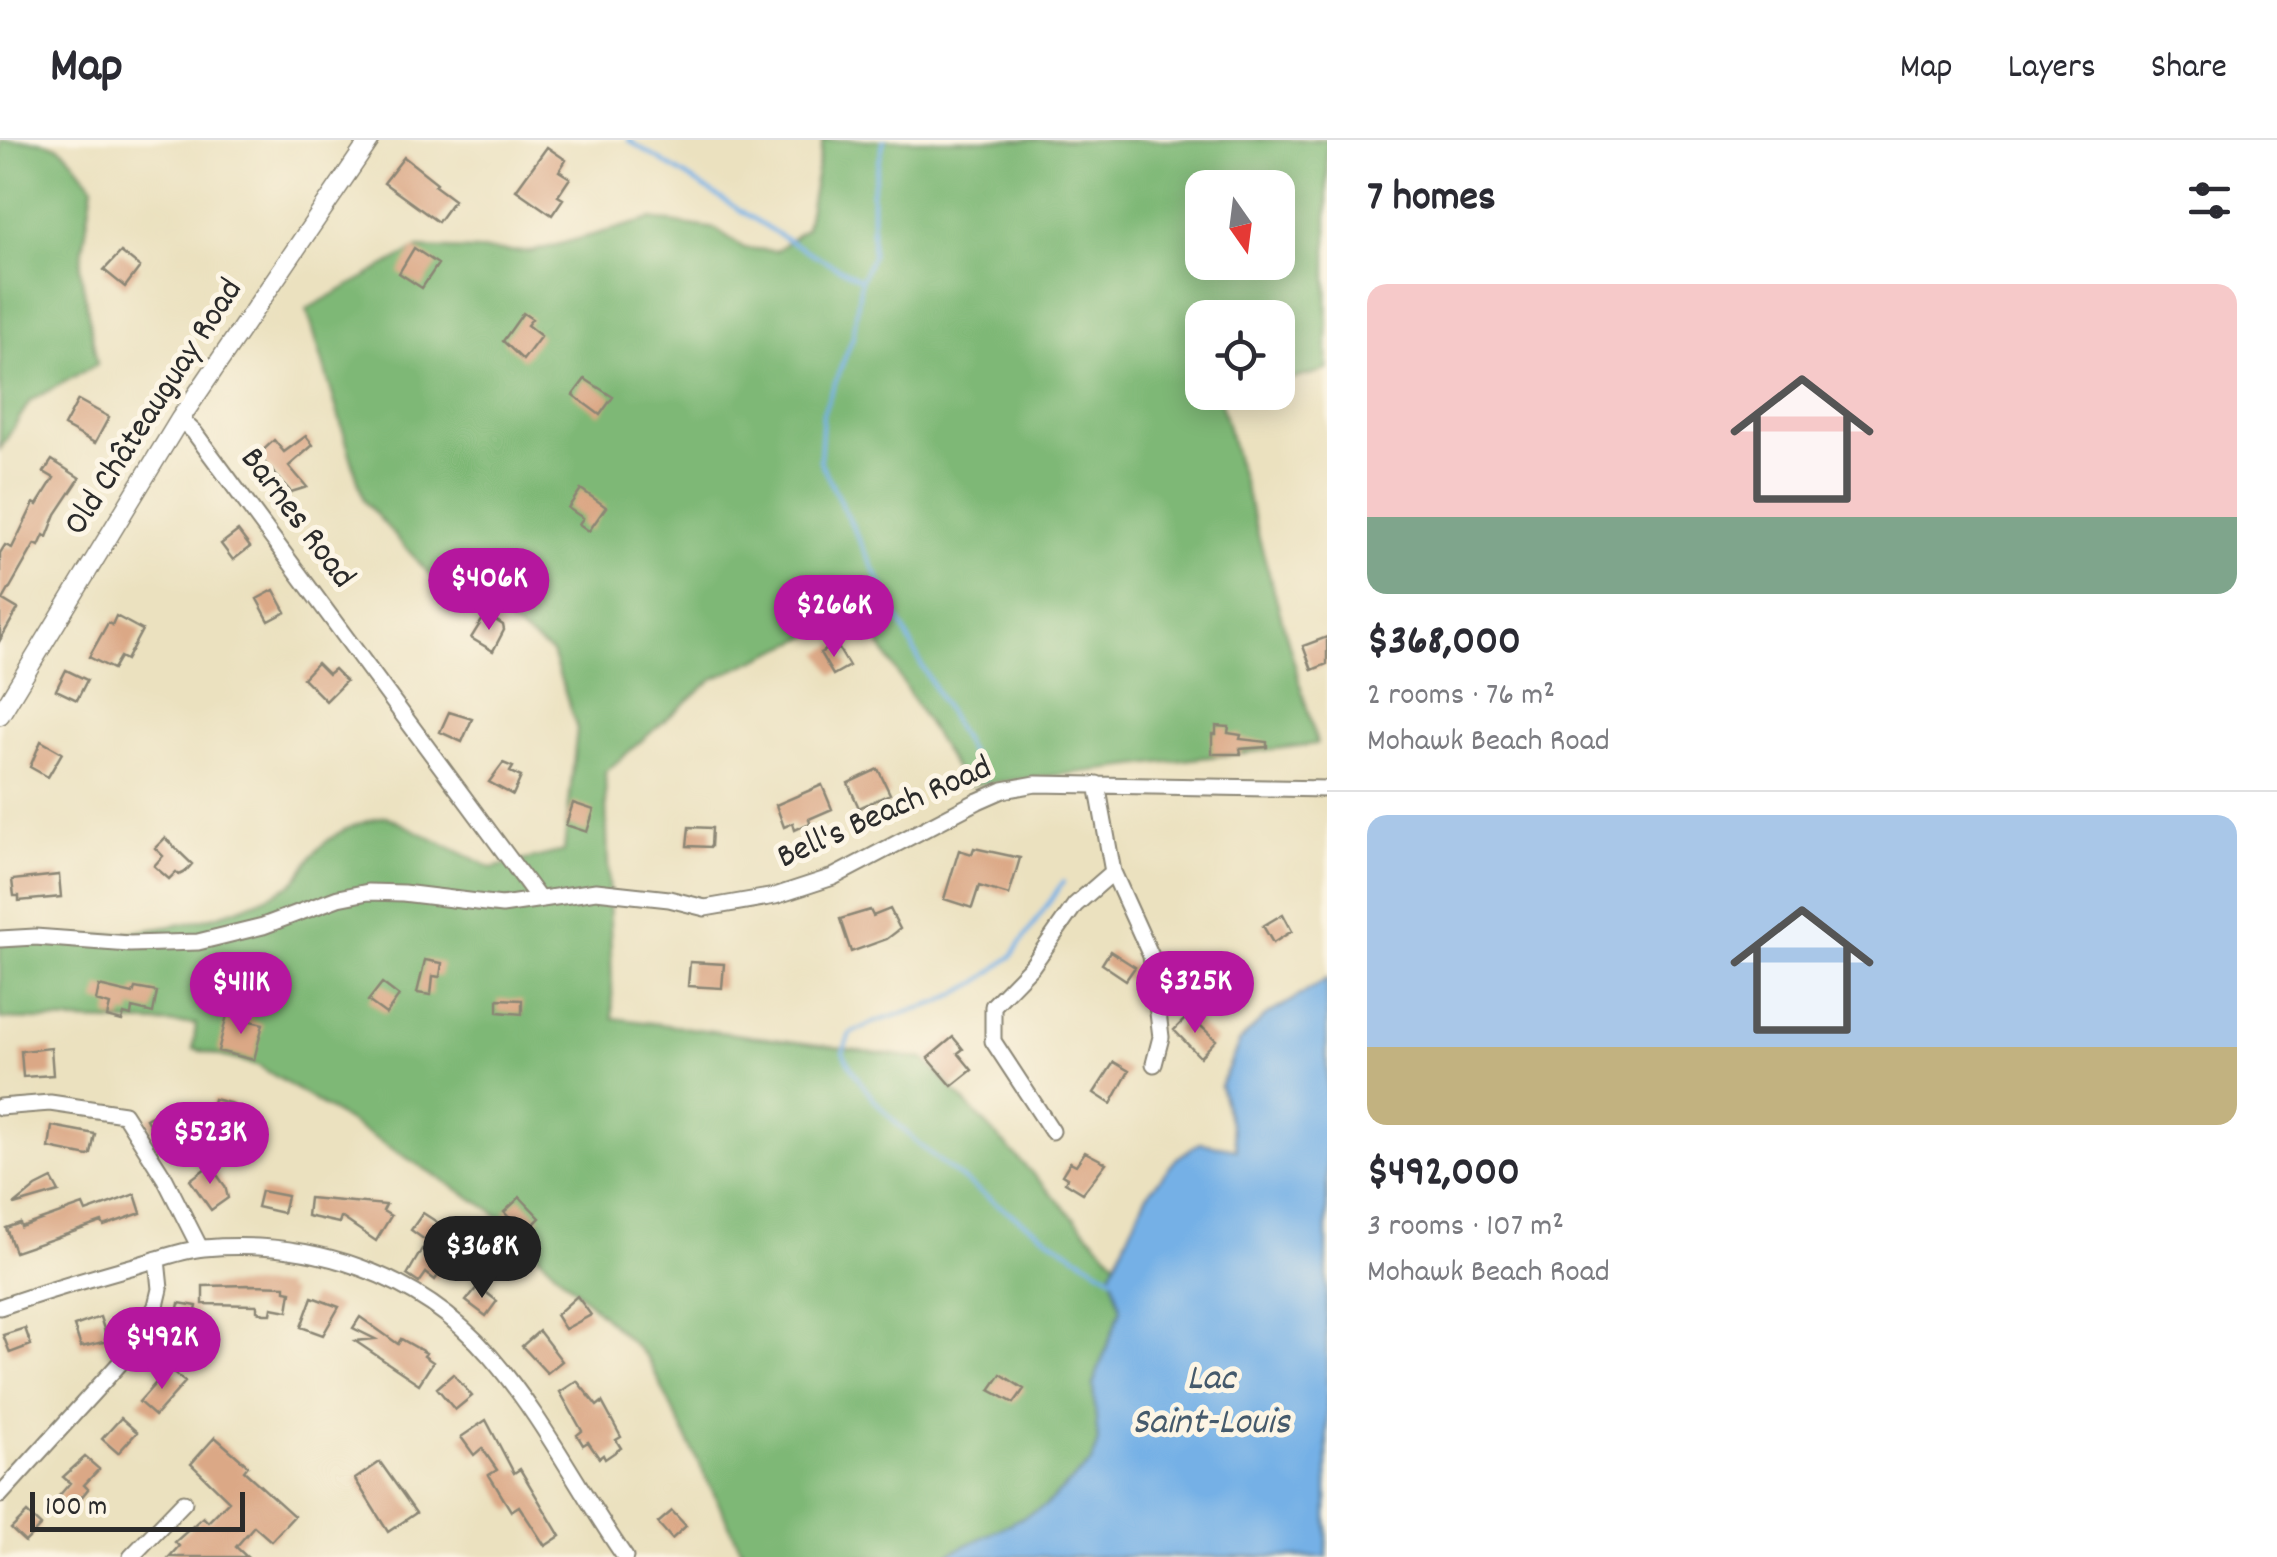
<!DOCTYPE html>
<html lang="en">
<head>
<meta charset="utf-8">
<style>
	:root { --surface:#fff; --page:#f2f2f3; --text:#2b2b33; --muted:#7c7c81; --line:#e1e1e2; --accent:#b5179e }
	body { margin:0; font-family:Dekko,sans-serif; background:var(--page); color:var(--text); height:100vh; display:flex; flex-direction:column; font-size:38px; white-space:nowrap }
	* { box-sizing:border-box; margin:0 }
	p { font-size:32px; color:var(--muted) }
	.icon { flex:none; width:55px; height:55px; fill:none; stroke:currentColor; stroke-width:2; stroke-linecap:round; stroke-linejoin:round }
	.map { position:relative; flex:1; overflow:hidden }
	.drawer { display:flex; flex-direction:column; background:var(--surface); width:950px }
	.drawer>* { flex:none }
	.needle { width:65px; rotate:166deg }
	.fabs { position:absolute; left:1185px; top:30px; display:grid; gap:20px }
	.fabs a { display:grid; place-items:center; width:110px; height:110px; border-radius:20px; background:var(--surface); box-shadow:0 5px 25px #0003; font-size:50px }
	.scale { position:absolute; left:30px; bottom:25px; width:215px; box-sizing:border-box; padding-left:10px; border:5px solid #2b2b2b; border-top:0; font-size:28px; line-height:35px; white-space:nowrap; color:#2b2b2b; -webkit-text-stroke:8px #fcf5e5; paint-order:stroke }
	.price { position:absolute; translate:-50% -85px; padding:0 22px; border-radius:35px; background:var(--accent); color:#fff; font-size:32px; line-height:65px; filter:drop-shadow(0 2px 5px #0008) }
	.price::after { content:''; position:absolute; left:50%; top:60px; width:30px; height:22px; margin-left:-15px; background:inherit; clip-path:polygon(0 0,100% 0,50% 100%) }
	.price.active { background:#222; color:#fff }
	ul { padding:0; list-style:none }
	li { display:grid; align-content:center; gap:20px; height:530px; padding:0 40px }
	li+li { border-top:2px solid var(--line) }
	li span { display:grid; place-items:center; height:310px; border-radius:20px; color:#555 }
	li>.icon { margin-inline-start:auto }
	span .icon { width:180px; height:180px; fill:#fffc; stroke-width:1 }
	li b { font-size:42px }
	h2 { display:flex; justify-content:space-between; align-items:center; height:120px; padding:0 40px; font-size:42px }
	header { display:flex; align-items:center; gap:60px; box-sizing:border-box; height:140px; padding:0 50px; background:var(--surface); border-bottom:2px solid var(--line) }
	header strong { font-size:48px }
	nav { display:flex; gap:55px; margin-inline-start:auto; font-size:35px }
	main { display:flex; flex:1; min-height:0 }
	.map>svg:first-child { display:block }
	.forest { fill:#7eb876; stroke:#547250; stroke-width:2.5; fill-rule:evenodd }
	.water { fill:#74b0e6; stroke:#506e88; stroke-width:2.5 }
	.lines { fill:none; stroke-linecap:round; stroke-linejoin:round }
	.stream { stroke:#74b0e6; stroke-width:4 }
	.building { fill:#dba886 }
	.minor-casing { stroke:#8b8675; stroke-width:19 }
	.tertiary-casing { stroke:#8b8675; stroke-width:21 }
	.minor { stroke:#fff; stroke-width:15 }
	.tertiary { stroke:#fff; stroke-width:18 }
	.labels { text-anchor:middle; dominant-baseline:central; stroke-width:10; stroke-linejoin:round; paint-order:stroke }
	.street-label { font-size:35px; fill:#2b2b2b; stroke:#fcf5e5 }
	.water-label { font-size:38px; font-style:italic; fill:#455a6c; stroke:#fcf5e5 }
</style>
</head>
<body>
<header>
<strong>Map</strong>
<nav><a>Map</a><a>Layers</a><a>Share</a></nav>
</header>
<main>
<div class="map">
<svg width="1327" height="1417" viewBox="0 0 1327 1417">
	<rect width="100%" height="100%" fill="#fcf5e5"/>
	<filter id="ink" filterUnits="userSpaceOnUse"><feTurbulence type="fractalNoise" baseFrequency=".01" numOctaves="2"/><feDisplacementMap in="SourceGraphic" scale="20" xChannelSelector="R" yChannelSelector="G"/><feConvolveMatrix kernelMatrix="1 2 1 2 8 2 1 2 1" color-interpolation-filters="sRGB"/></filter>
	<filter id="wash" filterUnits="userSpaceOnUse"><feTurbulence type="fractalNoise" baseFrequency=".0048" numOctaves="4" result="noise"/><feDisplacementMap in="SourceGraphic" scale="40" xChannelSelector="R" yChannelSelector="G"/><feGaussianBlur stdDeviation="2.25" result="paint"/><feColorMatrix in="noise" values="0 0 0 0 0 0 0 0 0 0 0 0 0 0 0 0 0 1.4 0 .05"/><feComposite in="paint" operator="in"/></filter>
	<g filter="url(#wash)">
		<rect width="100%" height="100%" fill="#ebe1bf"/>
		<!-- forest -->
		<path class="forest" d="M0,0C60,0 59,0 93,46L80,128L97,224L30,261L0,309Z
			M823,0H1327V230L1278,243V178H1202V252L1244,253L1220,260L1317,604L965,646L861,473L713,539L605,632L613,878L924,919L1116,1122L1111,1132L1121,1169L1093,1245L1098,1301L1092,1322L1045,1366L943,1417H745L647,1217L491,1070L257,925L193,909L196,884L0,879V804C99,795 202,795 290,745C301,738 305,724 313,715C332,691 358,683 386,676L492,728L564,711L577,589L552,513L474,458L439,445L364,361L307,169L418,108L531,112L651,79L716,89L744,108L776,111L806,88ZM1202,48H1278V122H1202Z"/>
		<!-- water -->
		<path class="water" d="M1327,839V1417H943L1045,1366L1092,1322L1098,1301L1093,1245L1121,1169L1111,1132L1146,1056L1177,1018L1200,1003L1237,1009L1220,946L1239,903L1264,877Z"/>
		<g class="lines">
			<!-- stream -->
			<path class="stream" d="M628,0L789,101L861,140L853,197L823,273L820,321L922,526L984,638
				M861,140L872,116V52L884,0
				M1063,742L1011,817L977,843L940,862L872,883L850,894L843,912C882,998 1031,1089 1113,1137"/>
		</g>
		<g id="blocks">
			<!-- building -->
			<path class="building" d="M547,7L566,20L559,31L570,38L558,56L563,59L552,75L516,50Z
				M404,17L437,43L435,46L454,60L438,82L384,43Z
				M414,108L438,124L422,148L399,133Z
				M121,112L140,127L125,147L104,130Z
				M523,173L532,179L527,185L541,196L523,220L503,201Z
				M585,239L613,257L600,275L573,255Z
				M78,260L109,277L95,303L64,286Z
				M306,296L313,305L289,326L307,347L291,352L258,315L274,300L284,312Z
				M52,320L80,338L56,374L47,397L44,395L39,406L35,404L3,460L18,469L0,500V413L5,405L12,408L34,363L37,365L54,338L44,332Z
				M581,349L606,367L589,391L579,384L583,378L568,368Z
				M238,391L250,407L233,420L221,404Z
				M274,450L286,472L269,481L257,459Z
				M116,476L142,490L126,520L120,517L113,529L89,517L108,483L112,485Z
				M489,476L503,485L504,490L493,511L471,498L484,477Z
				M1327,497V524L1312,530L1303,506Z
				M836,504L849,526L833,535L820,513Z
				M317,523L328,534L334,529L346,541L326,561L303,538Z
				M66,530L87,540L77,560L56,550Z
				M449,572L472,579L462,602L440,592Z
				M1216,586L1229,587L1228,593L1241,595L1240,599L1267,602V607L1240,609L1241,614H1212V594H1216Z
				M41,601L62,613L48,637L30,627Z
				M503,623L513,627L510,632L521,637L513,655L489,642Z
				M878,629L890,654L859,668L848,643Z
				M822,645L832,669L809,679L810,683L795,690L793,683L784,687L776,665Z
				M573,663L594,670L587,692L566,685Z
				M689,687L712,688L711,707L687,706Z
				M165,698L192,724L185,732L179,735L176,732L169,739L154,726L163,716L155,708Z
				M974,708L1020,718L1009,755L979,746L972,768L944,759L959,710L972,714Z
				M59,735L61,757L19,761V756H14L12,740Z
				M890,769L900,789L887,799L851,812L840,779L870,770L873,776Z
				M1283,774L1292,791L1273,803L1263,786Z
				M1110,811L1135,827L1126,840L1102,824Z
				M425,820L442,823L440,837L433,836L431,855L417,853Z
				M690,822L724,824L722,848L688,846Z
				M382,843L399,856L386,874L368,861Z
				M99,846L133,854L135,848L157,852L153,873L132,868L131,876L124,874L122,881L107,877L110,865L96,861Z
				M498,859L522,860V874L498,872Z
				M241,874L252,876L251,881L263,884L254,920L218,911L227,875L240,879Z
				M1189,875L1216,900L1200,917L1174,890Z
				M953,897L963,909L958,913L972,930L952,946L928,918Z
				M51,908L53,935L23,937L21,911Z
				M1114,922L1129,931L1111,964L1094,953Z
				M214,959L233,964L229,980L223,979L217,1004L179,993L184,976L208,982Z
				M163,970L174,989L157,998L146,979Z
				M52,986L95,994L91,1014L88,1016L49,1008Z
				M1085,1012L1106,1023L1083,1053L1065,1042L1067,1038L1062,1035L1070,1022L1076,1025Z
				M210,1025L225,1046L228,1058L211,1070L190,1040Z
				M52,1039L59,1052L14,1065L36,1047Z
				M261,1051L287,1056L283,1073L257,1067Z
				M135,1054L141,1073L104,1086L102,1082L15,1112L6,1088L20,1083L21,1087L83,1065L86,1072Z
				M520,1057L540,1078L524,1094L504,1072Z
				M309,1058L386,1065L383,1071L391,1076L376,1101L341,1077L339,1083L307,1076Z
				M423,1073L437,1082L425,1100L411,1090Z
				M422,1109L445,1125L435,1140L426,1133L419,1143L407,1135Z
				M251,1145L285,1146V1151L291,1152L288,1171L272,1168L271,1174H264L257,1171V1165L203,1164V1146Z
				M478,1146L497,1161L486,1176L466,1161Z
				M577,1156L591,1175L565,1189L556,1175Z
				M312,1157L339,1167L323,1195L301,1187Z
				M179,1163L197,1166L188,1211L171,1208Z
				M100,1177L108,1201L81,1207L74,1186Z
				M360,1177L398,1204L401,1199L426,1213L424,1216L433,1222L419,1244L355,1201L375,1199L353,1188Z
				M25,1188L31,1205L10,1213L3,1195Z
				M539,1191L562,1221L547,1233L522,1206Z
				M169,1228L185,1242L155,1276L139,1262Z
				M453,1234L472,1256L455,1270L437,1248Z
				M1001,1234L1024,1249L1014,1263L990,1250Z
				M577,1241L597,1266L602,1262L621,1297L616,1300L621,1308L605,1319L603,1315L599,1318L588,1302L583,1305L577,1295L582,1291L560,1252Z
				M121,1278L137,1292L118,1313L102,1299Z
				M486,1280L514,1333L520,1329L560,1396L545,1406L519,1366L511,1371L489,1335L497,1330L482,1308L474,1315L461,1297Z
				M215,1297L248,1326L244,1331L294,1376L271,1401L254,1386L236,1407L247,1417H169L179,1406L175,1402L203,1377L208,1382L229,1361L191,1324Z
				M85,1317L99,1329L84,1345L88,1349L72,1369L58,1357L70,1343L63,1337Z
				M380,1322L416,1373L388,1392L355,1339Z
				M672,1371L686,1386L672,1399L658,1383Z
				M27,1373L41,1386L25,1402L11,1389Z"/>
		</g>
	</g>
	<g filter="url(#ink)">
		<use href="#blocks" fill-opacity="0" stroke="#8b8675" stroke-width="2.5"/>
		<g class="lines">
			<!-- minor casing -->
			<g class="minor-casing">
				<path id="minor" d="M180,279L194,292L539,759
					M1097,644L1113,732L1151,816L1161,897L1154,924
					M0,799L35,797L130,804L198,802L263,786L338,758L368,752L403,753L502,765L596,751L669,759L705,768L775,756L833,737L978,661L1003,650L1036,644L1327,649
					M0,967L50,963L124,974L165,1039L200,1108
					M1052,991L993,901V866L1032,826L1075,765L1113,732
					M0,1167C46,1151 91,1138 138,1125C159,1119 182,1110 204,1108C311,1099 418,1133 490,1216C543,1277 579,1351 625,1417
					M0,1355L131,1211L156,1166L160,1149L157,1119
					M131,1417L184,1362"/>
			</g>
			<!-- tertiary casing -->
			<g class="tertiary-casing">
				<path id="tertiary" d="M0,575L180,279L370,0"/>
			</g>
			<!-- minor -->
			<use href="#minor" class="minor"/>
			<!-- tertiary -->
			<use href="#tertiary" class="tertiary"/>
		</g>
	</g>
	<g class="labels">
		<!-- street labels -->
		<g class="street-label">
			<text transform="translate(155 268) rotate(-57)">Old Châteauguay Road</text>
			<text transform="translate(296 379) rotate(53)">Barnes Road</text>
			<text transform="translate(885 674) rotate(-24)">Bell's Beach Road</text>
		</g>
		<!-- water labels -->
		<g class="water-label">
			<text x="1211" y="1240">Lac<tspan x="1211" dy="44">Saint-Louis</tspan></text>
		</g>
	</g>
</svg>
<div class="fabs">
<a><svg class="needle" viewBox="-14 -14 28 28"><path d="M0-13l5 13h-10z" fill="#e53935"/><path d="M0 13l5-13h-10z" fill="#7c7c81"/></svg></a>
<a><svg class="icon" aria-label="locate" viewBox="0 0 24 24"><circle cx="12" cy="12" r="6"/><path d="M12 2v4M12 18v4M2 12h4M18 12h4"/></svg></a>
</div>
<div class="scale">100 m</div>
<b class="price" style="left:489px;top:493px">$406K</b>
<b class="price" style="left:834px;top:520px">$266K</b>
<b class="price" style="left:1195px;top:896px">$325K</b>
<b class="price" style="left:241px;top:897px">$411K</b>
<b class="price" style="left:210px;top:1047px">$523K</b>
<b class="price active" style="left:482px;top:1161px">$368K</b>
<b class="price" style="left:162px;top:1252px">$492K</b>
</div>
<section class="drawer">
<h2>7 homes<svg class="icon" aria-label="filters" viewBox="0 0 24 24"><path d="M4 7h16M4 17h16"/><circle cx="9" cy="7" r="2"/><circle cx="15" cy="17" r="2"/></svg></h2>
<ul>
<li><span style="background:linear-gradient(#f6c9c9 75%,#7fa58c 0)"><svg class="icon" aria-label="home" viewBox="0 0 24 24"><path d="M3 11l9-7 9 7M6 9v11h12V9"/></svg></span><div><b>$368,000</b><p>2 rooms · 76 m²</p><p>Mohawk Beach Road</p></div></li>
<li><span style="background:linear-gradient(#a9c7e8 75%,#c2b280 0)"><svg class="icon" aria-label="home" viewBox="0 0 24 24"><path d="M3 11l9-7 9 7M6 9v11h12V9"/></svg></span><div><b>$492,000</b><p>3 rooms · 107 m²</p><p>Mohawk Beach Road</p></div></li>
</ul>
</section>
</main>
</body>
</html>
